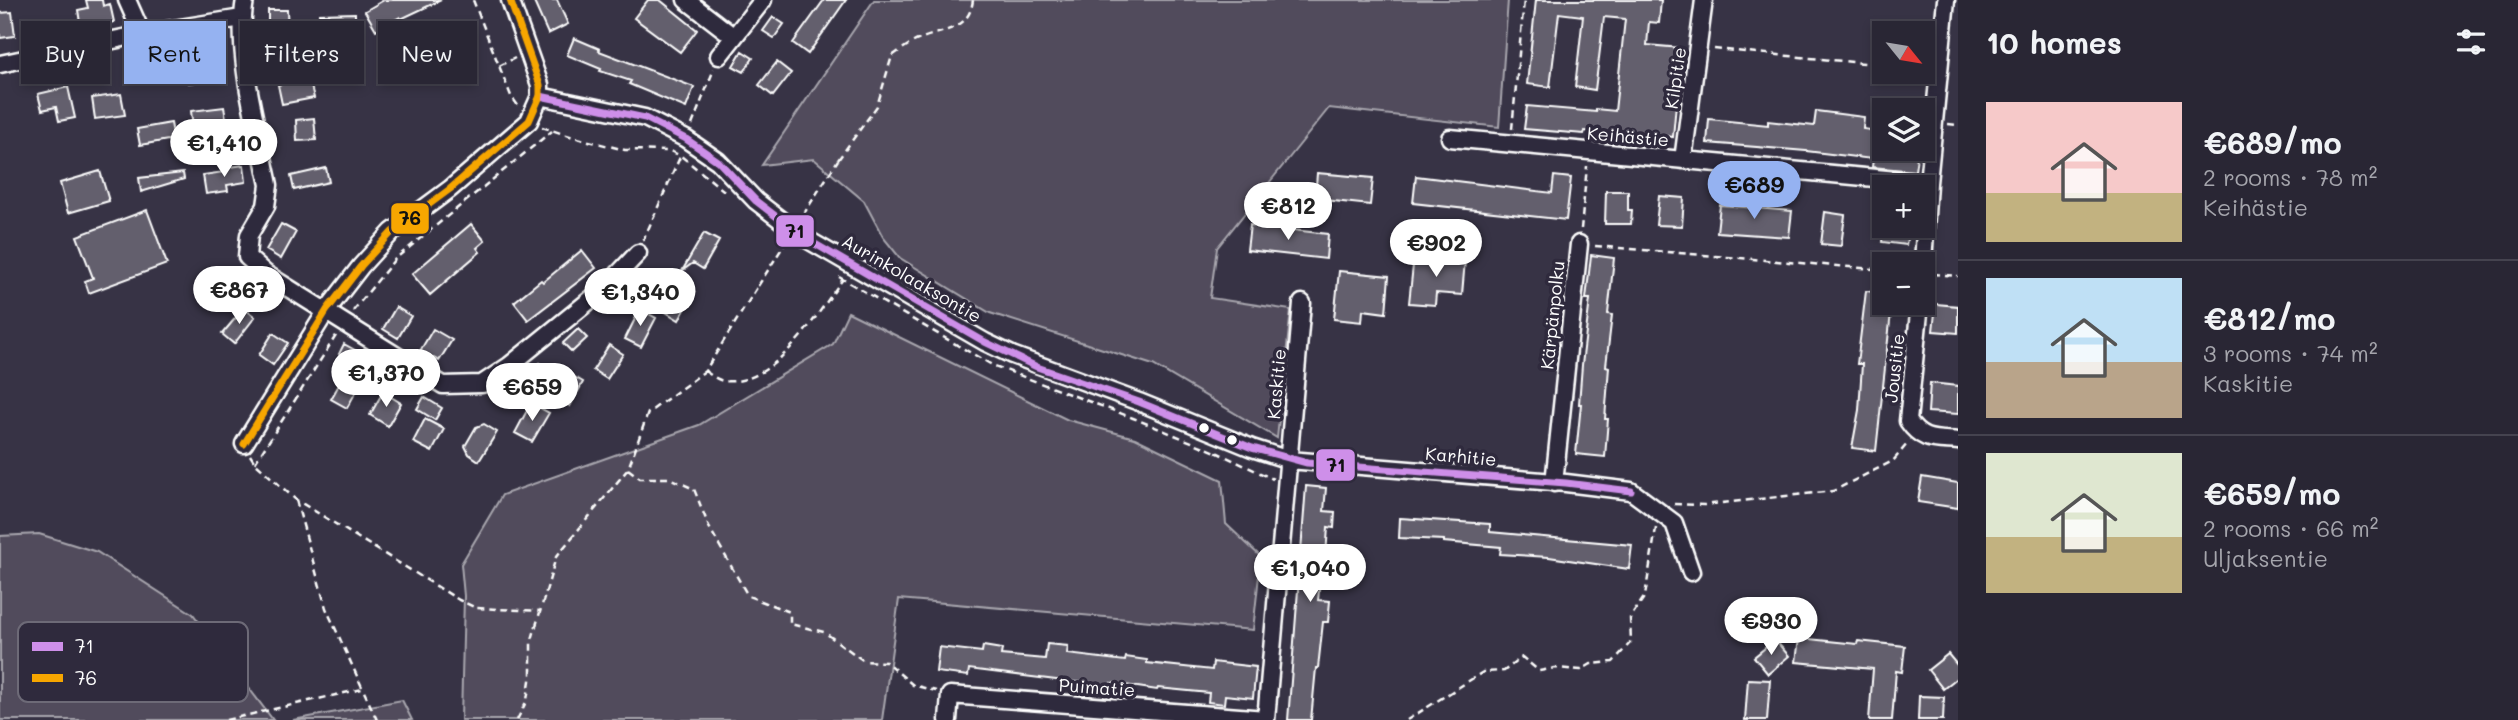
<!DOCTYPE html>
<html lang="en">
<head>
<meta charset="utf-8">
<style>
	:root { --surface:#292634; --page:#312e3c; --text:#f1f3f6; --muted:#a5a5ac; --line:#45434f; --accent:#95b2f1 }
	body { margin:0; font-family:Mali,sans-serif; background:var(--page); color:var(--text); height:100vh; display:flex; flex-direction:column; font-size:26px; white-space:nowrap }
	* { box-sizing:border-box; margin:0 }
	p { font-size:23px; color:var(--muted) }
	.icon { flex:none; width:38px; height:38px; fill:none; stroke:currentColor; stroke-width:2; stroke-linecap:round; stroke-linejoin:round }
	.map { position:relative; flex:1; overflow:hidden }
	.side { display:flex; flex-direction:column; background:var(--surface); width:560px }
	.side>* { flex:none }
	.banner { position:absolute; left:21px; top:21px; width:665px; height:63px; display:flex; gap:14px }
	.needle { width:46px; rotate:120deg }
	.buttons { position:absolute; left:1872px; top:21px; display:grid; gap:14px }
	.buttons a { display:grid; place-items:center; width:63px; height:63px; border-radius:0px; background:var(--surface); box-shadow:0 4px 10px #0003,0 0 0 2px var(--line); font-size:35px }
	.price { position:absolute; translate:-50% -60px; padding:0 16px; border-radius:24px; background:#fff; color:#222; font-size:23px; line-height:46px; filter:drop-shadow(0 2px 4px #0008) }
	.price::after { content:''; position:absolute; left:50%; top:42px; width:21px; height:16px; margin-left:-10px; background:inherit; clip-path:polygon(0 0,100% 0,50% 100%) }
	.price.on { background:var(--accent); color:#111 }
	ul { padding:0; list-style:none }
	li { display:flex; align-items:center; gap:21px; height:175px; padding:0 28px }
	li+li { border-top:2px solid var(--line) }
	li span { display:grid; place-items:center; flex:none; width:196px; height:140px; border-radius:0px; color:#555 }
	li>.icon { margin-inline-start:auto }
	span .icon { width:84px; height:84px; fill:#fffc; stroke-width:1 }
	li b { font-size:30px }
	h2 { display:flex; justify-content:space-between; align-items:center; height:84px; padding:0 28px; font-size:30px }
	.tag { padding:0 24px; border-radius:0px; background:var(--surface); box-shadow:0 4px 10px #0003,0 0 0 2px var(--line); font-size:24px; line-height:63px }
	.tag.on { background:var(--accent); color:#111 }
	main { display:flex; flex:1; min-height:0 }
	.map>svg:first-child { display:block }
	.green { fill:#514c5c; stroke:#a8a6ae; stroke-width:2 }
	.building { fill:#635f6d; stroke:#fff; stroke-width:2 }
	.lines { fill:none; stroke-linecap:round; stroke-linejoin:round }
	.minor-casing { stroke:#fff; stroke-width:21 }
	.path { stroke:#fff; stroke-width:2.5; stroke-dasharray:7 5; stroke-linecap:butt }
	.minor { stroke:#2f2a3d; stroke-width:16 }
	.path-bridge { stroke:#fff; stroke-width:2.5; stroke-dasharray:7 5; stroke-linecap:butt }
	.bus-1-casing { stroke:#2f2a3d; stroke-width:12 }
	.bus-2-casing { stroke:#2f2a3d; stroke-width:12 }
	.bus-1 { stroke:#ce8fe9; stroke-width:7 }
	.bus-2 { stroke:#f7a600; stroke-width:7 }
	.bus-dot { fill:#fff; stroke:#2f2a3d; stroke-width:2.5 }
	.labels { text-anchor:middle; dominant-baseline:central; stroke-width:7; stroke-linejoin:round; paint-order:stroke }
	.street-label { font-size:18px; fill:#fff; stroke:#2f2a3d }
	.key { fill:#2f2a3d; stroke:#6d6a77; stroke-width:2 }
	.key-label { font-size:19px; fill:#fff }
	.line-badge { stroke:#2f2a3d; stroke-width:2.5 }
	.pale-badge-label { font-size:19px; text-anchor:middle; font-weight:bold; fill:#111 }
</style>
</head>
<body>
<main>
<div class="map">
<svg width="1958" height="720" viewBox="0 0 1958 720">
	<rect width="100%" height="100%" fill="#373345"/>
	<filter id="ink" filterUnits="userSpaceOnUse"><feTurbulence type="fractalNoise" baseFrequency=".0143" numOctaves="2"/><feDisplacementMap in="SourceGraphic" scale="14" xChannelSelector="R" yChannelSelector="G"/><feConvolveMatrix kernelMatrix="1 2 1 2 8 2 1 2 1" color-interpolation-filters="sRGB"/></filter>
	<g filter="url(#ink)">
		<!-- green -->
		<path class="green" d="M874,0H1508L1499,127L1329,108L1217,248L1210,298L1291,310L1277,438L1153,365L990,313L900,258L883,237L864,201L814,159L762,165Z
			M848,312L1068,420L1135,438L1222,480L1226,524L1261,557L1253,630L899,599L882,720H461L464,596L461,564L502,495L699,425L833,344Z
			M39,534L97,552L193,614L273,720H0V536Z
			M402,700L412,720H293Z"/>
		<!-- building -->
		<path class="building" d="M86,0H102L103,6L110,4L114,22L81,29L78,10L88,8Z
			M384,0H441L401,19L400,17L376,30L365,11Z
			M533,0H557L568,24L548,34Z
			M648,0H660L697,30L680,52L634,18Z
			M824,0H846L808,54L793,43Z
			M1536,0H1661L1659,23L1649,22L1647,45L1681,48L1673,137L1652,134V138L1585,131L1584,134L1524,129L1527,106L1596,112V109L1615,111L1625,19L1604,17L1595,90L1575,87L1583,16L1559,13L1550,87L1527,84Z
			M268,10H287L288,32L268,33Z
			M12,12L15,36L0,38V13Z
			M355,13V36H320L319,14Z
			M773,17L784,24L774,38L763,31Z
			M574,38L600,49L599,51L694,87L686,108L629,84L631,81L600,71L601,69L567,55Z
			M742,51L753,58L744,72L733,66Z
			M219,58L222,78L188,83L185,63Z
			M777,62L791,73L773,96L759,85Z
			M309,78L314,98L282,104L278,85Z
			M68,87L75,118L59,121L56,107L42,110L38,94Z
			M121,94L125,115L95,119L92,98Z
			M224,107L228,130L194,135L191,111Z
			M1816,111L1864,117L1863,129L1885,132V149H1918L1915,171L1872,167L1873,159L1806,151L1707,143L1709,119L1768,125V121L1814,126Z
			M314,118L316,140L297,141L296,120Z
			M171,123L174,139L140,145L137,129Z
			M244,165L246,182L227,185L228,191L206,194L203,175L224,172L223,168Z
			M326,168L329,182L294,190L291,176Z
			M100,171L109,201L68,213L60,183Z
			M183,173L184,179L141,192L139,178Z
			M1317,173L1373,178L1370,205L1315,199Z
			M1416,176L1552,193L1554,176L1571,178L1566,220L1413,203Z
			M1606,191H1628V210H1632L1631,224H1605Z
			M1659,196L1684,198L1682,226L1656,225Z
			M1720,205L1792,211L1789,237L1717,232Z
			M147,210L167,264L89,293L85,281L93,278L77,236Z
			M1825,212L1845,215L1841,246L1821,244Z
			M281,224L296,232L281,259L266,250Z
			M471,224L485,241L477,248L480,252L430,295L412,274Z
			M1250,225L1328,234L1326,259L1247,250Z
			M1884,226H1909L1906,245L1882,242Z
			M704,233L719,241L703,269L693,263L682,271Z
			M582,250L596,268L528,320L514,302L541,280L543,282Z
			M1591,255L1614,258L1608,314L1612,315L1606,366L1609,367L1605,419H1608L1605,457L1576,454L1581,404H1579L1582,365L1590,299H1586Z
			M1414,256L1465,260L1462,295L1436,293L1435,305L1409,303Z
			M1339,271L1389,276L1386,313L1363,310L1362,322L1334,319Z
			M679,283L695,292L679,320L664,311Z
			M1866,291L1885,293V303H1892L1876,451L1852,448L1859,410L1862,364H1857Z
			M1936,304L1958,306V333L1933,331Z
			M396,307L411,316L398,338L383,329Z
			M244,308L255,317L234,344L222,334Z
			M640,309L656,318L641,347L625,339Z
			M433,329L452,340L439,361L420,351Z
			M578,329L587,338L572,352L563,343Z
			M273,333L288,343L273,365L259,355Z
			M344,344L360,353L355,363L339,354Z
			M609,345L623,354L607,379L593,370Z
			M540,363L549,373L537,384L528,374Z
			M383,370L398,379L392,390L376,381Z
			M566,372L583,382L570,406L553,396Z
			M345,374L361,383L347,408L331,399Z
			M1930,383L1958,386V414L1928,412Z
			M383,392L401,403L388,426L370,415Z
			M424,397L442,408L435,420L417,409Z
			M531,403L549,413L532,442L515,433Z
			M425,419L444,429L432,452L413,442Z
			M484,424L497,432L479,461L469,454L465,446L476,427Z
			M1922,477L1958,483V508L1918,502Z
			M1306,486L1326,488L1324,511L1335,512L1334,528L1328,527L1325,571H1321L1318,600L1330,601L1328,622H1323L1318,668H1316L1311,720H1288Z
			M1400,518L1490,524V532L1632,545L1629,569L1549,557L1500,554L1501,547L1444,542V540L1399,538Z
			M1799,638L1857,644L1858,641L1905,646L1902,672L1896,671L1892,720H1869L1873,669L1796,662Z
			M1775,640L1789,656L1768,674L1754,657Z
			M1047,644L1068,646L1067,654L1125,661L1126,657L1147,660V663L1212,670L1213,662L1256,667L1253,698L1225,695L1224,704L1208,702L1209,693L1158,688L1157,690L1111,683V685L1064,681L969,669L968,676L936,672L939,647L982,652L983,646L1002,649L1001,655L1045,659Z
			M1948,654L1958,666V677L1943,689L1928,670Z
			M1748,679L1770,680L1767,720H1745Z
			M1919,696L1944,697L1943,720H1918Z"/>
		<g class="lines">
			<!-- minor casing -->
			<g class="minor-casing">
				<path id="minor" d="M127,0L142,34
					M245,0C235,55 258,130 269,185L266,206L249,235L247,257L266,274L443,385L482,384L509,366L605,288L638,253
					M686,0L734,37
					M719,56L763,0
					M0,64L142,34L242,18
					M540,96L645,118L686,139L718,161L756,201L803,237L985,342L1012,355L1139,402L1252,448L1289,460L1566,483L1631,491L1674,523L1691,572
					M1450,138L1928,183
					M1683,160L1704,0
					M1923,264L1928,183L1946,0
					M1920,303L1908,421C1922,442 1935,439 1958,441
					M244,444L327,310L361,266L392,232L450,189L529,121L540,96V85L510,0
					M1554,483L1579,244
					M948,720L950,695L1266,719
					M1266,720L1302,303"/>
			</g>
			<!-- path -->
			<path class="path" d="M473,0L511,96L519,107
				M1714,49L1885,65
				M499,66L515,58
				M1948,124L1958,125
				M692,125L714,69
				M542,127L573,137L625,150L670,151L681,156L728,194
				M1512,129L1524,0
				M838,160L877,106L892,56C901,50 910,43 920,39C944,29 969,31 973,0
				M1581,229L1587,166
				M643,241L680,157
				M1595,246L1885,270
				M1933,274L1958,276
				M839,277L992,365L1133,418L1216,452
				M353,311L395,259L552,131
				M705,371C711,375 717,380 724,381C775,387 816,315 843,279
				M1216,452L1273,479
				M250,455L255,463L295,499L459,600L476,608L541,611
				M255,463L337,334
				M628,469L640,478H669L694,489L709,527L748,596L790,612V624L824,632L864,661L886,662L913,685L936,691
				M296,500L326,608L377,720
				M1674,504L1704,505L1833,491L1893,461L1907,444
				M226,720L362,689
				M517,720L527,700L531,674V643L556,557L628,469L648,413L705,371L758,286
				M1407,720L1483,672L1504,671L1522,657L1539,671L1555,668L1581,670L1591,664L1613,662L1631,642L1630,618L1645,596L1656,528"/>
			<!-- minor -->
			<use href="#minor" class="minor"/>
			<!-- path-bridge -->
			<path class="path-bridge" d="M758,286L838,160"/>
			<!-- bus-1 casing -->
			<g class="bus-1-casing">
				<path id="bus-1" d="M540,96L645,118L686,139L718,161L756,201L803,237L985,342L1037,367L1139,402L1252,448L1307,463L1566,483L1631,491"/>
			</g>
			<!-- bus-2 casing -->
			<g class="bus-2-casing">
				<path id="bus-2" d="M244,444L327,310L361,266L392,232L450,189L529,121L540,96V85L510,0"/>
			</g>
			<!-- bus-1 -->
			<use href="#bus-1" class="bus-1"/>
			<!-- bus-2 -->
			<use href="#bus-2" class="bus-2"/>
		</g>
	</g>
	<!-- markers -->
	<g class="bus-dot">
		<circle cx="1204" cy="428" r="6"/>
		<circle cx="1232" cy="440" r="6"/>
	</g>
	<g class="labels">
		<!-- street labels -->
		<g class="street-label">
			<text transform="translate(1675 78) rotate(-82)">Kilpitie</text>
			<text transform="translate(1628 136) rotate(5)">Keihästie</text>
			<text transform="translate(912 278) rotate(30)">Aurinkolaaksontie</text>
			<text transform="translate(1552 315) rotate(-84)">Kärpänpolku</text>
			<text transform="translate(1894 368) rotate(-84)">Jousitie</text>
			<text transform="translate(1276 384) rotate(-85)">Kaskitie</text>
			<text transform="translate(1461 456) rotate(5)">Karhitie</text>
			<text transform="translate(1097 687) rotate(4)">Puimatie</text>
		</g>
	</g>
	<!-- legend -->
	<rect x="18" y="622" width="230" height="80" rx="10" class="key"/>
	<rect x="32" y="642" width="31" height="9" fill="#ce8fe9"/>
	<rect x="32" y="674" width="31" height="8" fill="#f7a600"/>
	<g class="key-label">
		<text x="75" y="653">71</text>
		<text x="75" y="685">76</text>
	</g>
	<g class="line-badge">
		<rect x="390" y="202" width="40" height="33" rx="7" fill="#f7a600"/>
		<rect x="775" y="214" width="40" height="34" rx="7" fill="#ce8fe9"/>
		<rect x="1315" y="448" width="41" height="34" rx="7" fill="#ce8fe9"/>
	</g>
	<g class="pale-badge-label">
		<text x="410" y="225">76</text>
		<text x="795" y="238">71</text>
		<text x="1336" y="472">71</text>
	</g>
</svg>
<div class="buttons">
<a><svg class="needle" viewBox="-14 -14 28 28"><path d="M0-13l5 13h-10z" fill="#e53935"/><path d="M0 13l5-13h-10z" fill="#a5a5ac"/></svg></a>
<a><svg class="icon" aria-label="layers" viewBox="0 0 24 24"><path d="M12 4l9 5-9 5-9-5zM3 14l9 5 9-5"/></svg></a>
<a>+</a>
<a>−</a>
</div>
<b class="price" style="left:224px;top:179px">€1,410</b>
<b class="price on" style="left:1754px;top:221px">€689</b>
<b class="price" style="left:1288px;top:242px">€812</b>
<b class="price" style="left:1436px;top:279px">€902</b>
<b class="price" style="left:239px;top:326px">€867</b>
<b class="price" style="left:640px;top:328px">€1,340</b>
<b class="price" style="left:386px;top:409px">€1,370</b>
<b class="price" style="left:532px;top:423px">€659</b>
<b class="price" style="left:1310px;top:604px">€1,040</b>
<b class="price" style="left:1771px;top:657px">€930</b>
<div class="banner">
<a class="tag">Buy</a>
<a class="tag on">Rent</a>
<a class="tag">Filters</a>
<a class="tag">New</a>
</div>
</div>
<section class="side">
<h2>10 homes<svg class="icon" aria-label="filters" viewBox="0 0 24 24"><path d="M4 7h16M4 17h16"/><circle cx="9" cy="7" r="2"/><circle cx="15" cy="17" r="2"/></svg></h2>
<ul>
<li><span style="background:linear-gradient(#f6c9c9 65%,#c2b280 0)"><svg class="icon" aria-label="home" viewBox="0 0 24 24"><path d="M3 11l9-7 9 7M6 9v11h12V9"/></svg></span><div><b>€689/mo</b><p>2 rooms · 78 m²</p><p>Keihästie</p></div></li>
<li><span style="background:linear-gradient(#bfe0f5 60%,#b9a48a 0)"><svg class="icon" aria-label="home" viewBox="0 0 24 24"><path d="M3 11l9-7 9 7M6 9v11h12V9"/></svg></span><div><b>€812/mo</b><p>3 rooms · 74 m²</p><p>Kaskitie</p></div></li>
<li><span style="background:linear-gradient(#dfe7d0 60%,#c2b280 0)"><svg class="icon" aria-label="home" viewBox="0 0 24 24"><path d="M3 11l9-7 9 7M6 9v11h12V9"/></svg></span><div><b>€659/mo</b><p>2 rooms · 66 m²</p><p>Uljaksentie</p></div></li>
</ul>
</section>
</main>
</body>
</html>
